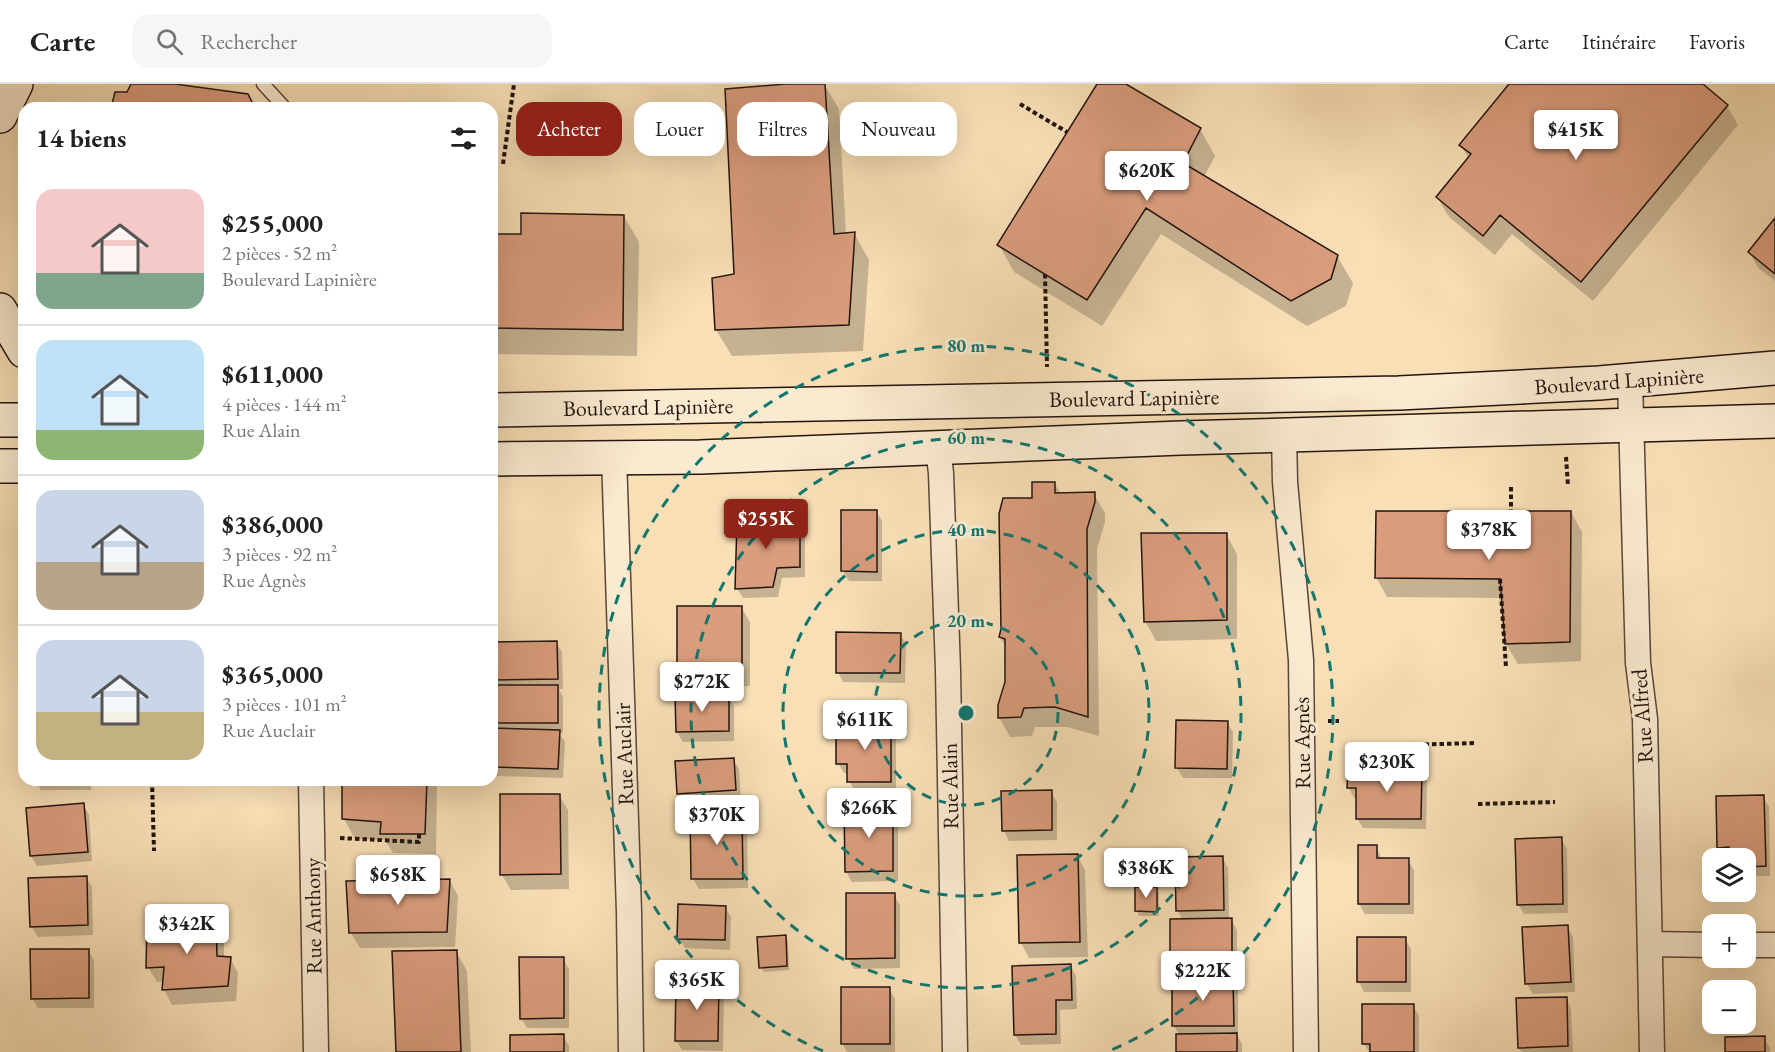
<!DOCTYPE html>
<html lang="fr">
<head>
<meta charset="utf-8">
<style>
	:root { --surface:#fff; --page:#f6f6f6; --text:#222; --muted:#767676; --line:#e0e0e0; --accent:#8f2418 }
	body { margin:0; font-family:"EB Garamond",serif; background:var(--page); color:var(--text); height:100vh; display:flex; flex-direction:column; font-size:22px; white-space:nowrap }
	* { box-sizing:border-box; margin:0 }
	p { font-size:20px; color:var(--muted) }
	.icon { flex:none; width:33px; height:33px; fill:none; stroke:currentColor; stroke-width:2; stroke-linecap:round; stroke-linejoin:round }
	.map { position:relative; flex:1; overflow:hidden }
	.panel { position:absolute; left:18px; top:18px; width:480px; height:684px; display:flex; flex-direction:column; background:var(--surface); border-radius:18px; box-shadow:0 6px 24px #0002 }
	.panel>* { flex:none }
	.top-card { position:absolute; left:516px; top:18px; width:570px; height:54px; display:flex; gap:12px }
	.buttons { position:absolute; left:1702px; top:764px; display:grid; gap:12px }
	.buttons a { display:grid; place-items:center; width:54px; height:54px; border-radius:12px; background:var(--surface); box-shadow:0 6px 24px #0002; font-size:30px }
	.price { position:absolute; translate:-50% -51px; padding:0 14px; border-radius:6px; background:#fff; color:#222; font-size:20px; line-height:39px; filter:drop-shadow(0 2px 3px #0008) }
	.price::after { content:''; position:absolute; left:50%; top:36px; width:18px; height:14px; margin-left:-9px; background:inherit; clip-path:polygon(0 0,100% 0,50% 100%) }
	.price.current { background:var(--accent); color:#fff }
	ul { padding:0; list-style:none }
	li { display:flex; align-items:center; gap:18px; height:150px; padding:0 18px }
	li+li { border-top:2px solid var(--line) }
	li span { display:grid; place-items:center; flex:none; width:168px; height:120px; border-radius:18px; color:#555 }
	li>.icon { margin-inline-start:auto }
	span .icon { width:72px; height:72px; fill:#fffc; stroke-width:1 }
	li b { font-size:26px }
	h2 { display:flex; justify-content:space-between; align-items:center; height:72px; padding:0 18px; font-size:26px }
	.chip { padding:0 21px; border-radius:18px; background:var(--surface); box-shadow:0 6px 24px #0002; font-size:21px; line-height:54px }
	.chip.current { background:var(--accent); color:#fff }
	header { display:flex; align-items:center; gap:36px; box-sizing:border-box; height:84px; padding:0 30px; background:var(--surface); border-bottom:2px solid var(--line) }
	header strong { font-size:28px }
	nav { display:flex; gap:33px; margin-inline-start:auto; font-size:21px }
	.search { width:420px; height:54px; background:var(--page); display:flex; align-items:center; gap:15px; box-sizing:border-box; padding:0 21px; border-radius:18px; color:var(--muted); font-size:22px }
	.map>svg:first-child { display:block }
	.shadow { fill:#0003 }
	.building { fill:#d99c7c; stroke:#22140f; stroke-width:1.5 }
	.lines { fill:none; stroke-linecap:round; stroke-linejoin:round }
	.service-casing { stroke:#584739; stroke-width:15 }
	.minor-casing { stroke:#584739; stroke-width:27 }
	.secondary-casing { stroke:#22140f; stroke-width:36 }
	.path { stroke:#22140f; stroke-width:4; stroke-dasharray:4.5 3; stroke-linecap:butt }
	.service { stroke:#faead0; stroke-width:12 }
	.minor { stroke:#faead0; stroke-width:24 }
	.secondary { stroke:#faead0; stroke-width:33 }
	.ring { fill:none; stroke:#0f766e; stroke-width:3; stroke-dasharray:10 8 }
	.labels { text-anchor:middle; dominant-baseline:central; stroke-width:6; stroke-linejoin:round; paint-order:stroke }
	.street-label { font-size:22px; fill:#22140f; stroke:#faead0 }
	.centre { fill:#0f766e; stroke:#faead0; stroke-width:3 }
	.ring-label { font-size:18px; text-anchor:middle; font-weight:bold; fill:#0f766e; stroke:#faead0; stroke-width:6; stroke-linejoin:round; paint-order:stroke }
</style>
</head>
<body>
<header>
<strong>Carte</strong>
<div class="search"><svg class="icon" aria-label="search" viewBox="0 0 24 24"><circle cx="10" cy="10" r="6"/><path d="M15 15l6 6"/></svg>Rechercher</div>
<nav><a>Carte</a><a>Itinéraire</a><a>Favoris</a></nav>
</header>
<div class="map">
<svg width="1775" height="968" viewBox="0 0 1775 968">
	<rect width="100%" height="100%" fill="#f8dfb6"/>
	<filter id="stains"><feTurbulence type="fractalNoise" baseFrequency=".00333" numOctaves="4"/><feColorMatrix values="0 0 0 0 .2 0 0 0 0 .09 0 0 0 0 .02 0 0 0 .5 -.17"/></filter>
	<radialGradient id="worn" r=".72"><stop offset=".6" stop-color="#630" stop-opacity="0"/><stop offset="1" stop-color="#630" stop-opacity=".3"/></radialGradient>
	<!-- shadow -->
	<path class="shadow" d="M805,0H824L839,25L846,150L854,149L869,176L863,267L732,272L716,246L714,195L736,191Z
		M1099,0H1123L1200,45L1215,72L1204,93L1337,172L1353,199L1346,222L1307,242L1161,150L1102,242L1014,188L999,161Z
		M1511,0H1700L1727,22L1738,41L1593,217L1512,150L1495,171L1449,133L1437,113L1469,75L1461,61Z
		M624,132L639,158L637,272L492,270V151L522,152Z
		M1775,136V197L1758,184L1750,169Z
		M1054,399L1061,410H1094L1105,429V438L1097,465L1099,652L1067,643H1035L1032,652L1010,653L999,633L1006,598V564L1000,553L1034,416Z
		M876,427L882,437V497H849L843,487Z
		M1571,428L1582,448L1581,577L1518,580L1506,560L1503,514L1387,513L1376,493Z
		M799,433L805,443V493L782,494L778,513L743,514L737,504Z
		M1226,450L1237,470V555L1156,557L1145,537Z
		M741,523L750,538V602L687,603L678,588Z
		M900,550L906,560L905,599L843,598L838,588Z
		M556,558L562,568L563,605H559L563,613V649H559L565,658L563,694L497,692L492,683L493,646H495L492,640V603H495L492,598V559Z
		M728,612L734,622V657L683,658L677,648Z
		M1177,638H1227L1233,648L1232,694H1183L1177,684Z
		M890,639L896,649V707H855L849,697V689H844L838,679Z
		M733,675L739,685L741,716L684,719L678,709Z
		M1421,687L1427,697L1426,745L1363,744L1357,734V714H1354L1349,704Z
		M35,696H91V706H41Z
		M344,696H437L436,770L393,769L385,756L355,755L344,735Z
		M1051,708L1057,718V756L1009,757L1004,747Z
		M559,711L568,726L569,805L511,806L502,791Z
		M1763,713L1769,723L1770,792H1746V774L1725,773L1719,763Z
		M83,721L89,731L92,777L37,782L31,772Z
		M892,723L898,733V797L852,798L846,788Z
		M741,731L747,741L748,804L699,805L693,795L692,732Z
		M1561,755L1567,765L1568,829L1524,830L1518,820Z
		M1376,762L1382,776H1408L1414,786V830H1365L1359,820Z
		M1077,771L1085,786L1088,873L1029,874L1021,859L1018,773Z
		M1222,773L1228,784L1229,836H1231L1237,846V895H1232L1238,905V951H1237L1242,960V968H1177L1179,951L1174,942L1173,896H1178L1172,885L1183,836L1177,826Z
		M86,793L92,803L93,851L38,853L32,843Z
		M450,797L458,812L455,863L360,864L351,849Z
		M1137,804L1156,805L1159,809V832H1139L1137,827Z
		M894,811L900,821V884L854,885L848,874Z
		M725,823L731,833L730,866L685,864L679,854Z
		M215,839L224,854V874H230L238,889L236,917L172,921L164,906V898H157L148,883Z
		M1567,843L1573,853L1575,908L1533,910L1527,900Z
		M785,853L788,857L789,886L764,888L761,883Z
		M1405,855L1411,865V908H1364L1359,898Z
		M88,866L94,876V924H38L32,914Z
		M456,867L467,887L471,968H398Z
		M563,875L569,885V944H527L521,934Z
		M1071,882L1076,892L1077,925L1060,926L1061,960L1021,961L1015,951Z
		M719,899L724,909L723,967L682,966L676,956Z
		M889,905L895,915V968H847L842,959Z
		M1566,914L1571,924L1573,968H1522L1519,964Z
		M1413,921L1419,932V968H1369L1364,959Z
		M563,952L569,962V968H512Z
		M1764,954L1770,964V968H1727Z"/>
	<!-- building -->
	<path class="building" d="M131,0H175L248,10L253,20L267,22V24H111L115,8H127Z
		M786,0H825L834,150L855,148L849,241L715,246L712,194L734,190L725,5Z
		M1097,0H1126L1201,44L1183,79L1338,171L1331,195L1291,217L1146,124L1087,216L997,161Z
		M1509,0H1703L1728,21L1581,198L1500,131L1483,152L1436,113L1471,70L1459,61Z
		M521,129L624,131L623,246L492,244V150H521Z
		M1775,134V190L1748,168Z
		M1032,398H1055V409L1095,408V418L1087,445L1088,633L1055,623L1024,624L1021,633L998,634V621L1005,598V555L999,553L1001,545L999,430L1003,414H1032Z
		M841,426H877V488L841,487Z
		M1376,427H1571L1570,558L1505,560L1500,495L1375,494Z
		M800,432V483L777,484L773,503L735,505L737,437Z
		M1141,449H1227V536L1144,538Z
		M677,522H742V588H677Z
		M836,548L901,549L900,589H836Z
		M557,557L558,595L492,596V558Z
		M492,601H558V639H492Z
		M729,610V647L676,648L675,611Z
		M1176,636L1228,637L1227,685L1175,684Z
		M836,638H891V698H847V680H836Z
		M492,644L560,646L558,685L492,683Z
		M734,674L736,706L677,710L675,677Z
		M1348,685L1422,686L1421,735H1356V704H1347Z
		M342,696H427L425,750H380L381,738L342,735Z
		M1052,706V746L1002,747L1001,707Z
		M500,710H560L561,790L500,791Z
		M1764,711L1766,782L1746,783V774H1730L1729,763L1717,764L1716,712Z
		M84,719L88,768L30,772L26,724Z
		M844,722H893V787L845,788Z
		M742,729L743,795H691L690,730Z
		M1562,753L1563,820L1517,821L1515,755Z
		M1358,761H1377V774H1409V820H1358Z
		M1078,770L1080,858L1019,859L1017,771Z
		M1223,772L1224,826L1176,827L1175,773Z
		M87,792L88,841L30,843L28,794Z
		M450,795L447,848L349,849L346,797Z
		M1135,803H1157V828L1135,827Z
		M846,809H895V874L846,875Z
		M678,820L726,822L725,856L677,855Z
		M1232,834V885L1170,886V835Z
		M216,837L217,872L231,873L228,902L162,906L164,883L146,884L147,838Z
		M1568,841L1571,898L1525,900L1522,843Z
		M786,851L787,882L759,884L757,853Z
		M1357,853H1406V898H1357Z
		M30,865H89V914L31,915Z
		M457,866L461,968H396L392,867Z
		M519,873H564V934L520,935Z
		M1071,880L1072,916H1056V950L1014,951L1012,882Z
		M1233,893L1234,942H1172V894Z
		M676,897L719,898L718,957H675Z
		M841,903H890V960H841Z
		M1567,913L1568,962L1518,964L1516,914Z
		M1362,920H1414V968H1370V960H1362Z
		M1237,949V968H1176V950Z
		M564,950V968H510V951Z
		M1765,952V968H1725V953Z"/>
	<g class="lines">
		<!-- service casing -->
		<g class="service-casing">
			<path id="service" d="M263,0L285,24"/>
		</g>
		<!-- minor casing -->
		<g class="minor-casing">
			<path id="minor" d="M1630,297L1638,579L1645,635L1652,968
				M1284,351L1285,398L1301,576L1306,968
				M938,364L941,389L948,586L955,968
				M614,372L629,828L631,968
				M311,696L316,968
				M1650,860L1713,861
				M1746,861H1775"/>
		</g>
		<!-- secondary casing -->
		<g class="secondary-casing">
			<path id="secondary" d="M0,32L16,0
				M0,226L24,267
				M492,326L1399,309L1599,299L1775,284
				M0,336H24
				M492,375L700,373L1181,354L1775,337
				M0,382H24"/>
		</g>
		<!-- path -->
		<path class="path" d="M1020,20L1067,48
			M503,80L514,0
			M1045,190L1047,283
			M1566,373L1568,402
			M1511,403V427
			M1500,495L1506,583
			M1328,637H1339
			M1402,661L1477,659
			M152,696L154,767
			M1478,720L1555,718
			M340,754L419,758V750"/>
		<!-- service -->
		<use href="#service" class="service"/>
		<!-- minor -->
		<use href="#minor" class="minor"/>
		<!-- secondary -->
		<use href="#secondary" class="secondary"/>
	</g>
	<!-- distance rings -->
	<g class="ring">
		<circle cx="966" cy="629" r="92"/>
		<circle cx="966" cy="629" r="183"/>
		<circle cx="966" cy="629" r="275"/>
		<path d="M823 967A367 367 0 1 1 1109 967"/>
	</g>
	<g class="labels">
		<!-- street labels -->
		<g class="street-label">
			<text transform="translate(1619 297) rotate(-4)">Boulevard Lapinière</text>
			<text transform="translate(1134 314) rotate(-1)">Boulevard Lapinière</text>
			<text transform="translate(648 323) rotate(-1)">Boulevard Lapinière</text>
			<text transform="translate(1642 632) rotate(-94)">Rue Alfred</text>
			<text transform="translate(1302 659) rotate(-91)">Rue Agnès</text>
			<text transform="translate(624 670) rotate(-92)">Rue Auclair</text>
			<text transform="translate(950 702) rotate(-91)">Rue Alain</text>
			<text transform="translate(313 832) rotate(-91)">Rue Anthony</text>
		</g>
	</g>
	<circle cx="966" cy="629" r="9" class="centre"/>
	<g class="ring-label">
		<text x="966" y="268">80 m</text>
		<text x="966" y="360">60 m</text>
		<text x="966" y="452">40 m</text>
		<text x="966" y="543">20 m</text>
	</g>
	<rect width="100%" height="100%" filter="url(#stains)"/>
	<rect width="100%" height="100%" fill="url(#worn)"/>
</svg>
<div class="buttons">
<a><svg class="icon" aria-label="layers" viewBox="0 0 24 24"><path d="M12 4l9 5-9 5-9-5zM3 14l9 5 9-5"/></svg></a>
<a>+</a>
<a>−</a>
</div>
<b class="price" style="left:1576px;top:77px">$415K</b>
<b class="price" style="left:1147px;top:118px">$620K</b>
<b class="price current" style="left:766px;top:466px">$255K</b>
<b class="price" style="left:1489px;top:477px">$378K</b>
<b class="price" style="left:702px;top:629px">$272K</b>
<b class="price" style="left:865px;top:667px">$611K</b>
<b class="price" style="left:1387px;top:709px">$230K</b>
<b class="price" style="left:869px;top:755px">$266K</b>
<b class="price" style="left:717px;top:762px">$370K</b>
<b class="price" style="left:1146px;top:815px">$386K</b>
<b class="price" style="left:398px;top:822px">$658K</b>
<b class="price" style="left:187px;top:871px">$342K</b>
<b class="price" style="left:1203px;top:918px">$222K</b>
<b class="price" style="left:697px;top:927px">$365K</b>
<div class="top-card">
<a class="chip current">Acheter</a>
<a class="chip">Louer</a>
<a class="chip">Filtres</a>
<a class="chip">Nouveau</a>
</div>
<section class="panel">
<h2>14 biens<svg class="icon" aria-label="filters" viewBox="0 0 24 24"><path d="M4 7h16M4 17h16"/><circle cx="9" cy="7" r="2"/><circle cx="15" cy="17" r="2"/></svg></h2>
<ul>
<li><span style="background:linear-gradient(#f6c9c9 70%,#7fa58c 0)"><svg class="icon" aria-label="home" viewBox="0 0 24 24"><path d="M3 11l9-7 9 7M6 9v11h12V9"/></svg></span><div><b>$255,000</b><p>2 pièces · 52 m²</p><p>Boulevard Lapinière</p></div></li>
<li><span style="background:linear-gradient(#bfe0f5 75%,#8fb573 0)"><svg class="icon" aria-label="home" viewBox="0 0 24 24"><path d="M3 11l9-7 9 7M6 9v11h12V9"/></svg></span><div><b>$611,000</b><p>4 pièces · 144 m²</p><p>Rue Alain</p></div></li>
<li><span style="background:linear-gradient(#c9d6e8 60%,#b9a48a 0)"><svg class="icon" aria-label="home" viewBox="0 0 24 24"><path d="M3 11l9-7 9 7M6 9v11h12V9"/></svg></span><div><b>$386,000</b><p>3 pièces · 92 m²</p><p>Rue Agnès</p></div></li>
<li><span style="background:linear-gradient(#c9d6e8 60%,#c2b280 0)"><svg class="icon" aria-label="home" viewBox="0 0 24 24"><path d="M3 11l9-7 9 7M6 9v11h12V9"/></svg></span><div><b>$365,000</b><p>3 pièces · 101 m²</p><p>Rue Auclair</p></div></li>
</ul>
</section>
</div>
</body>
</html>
